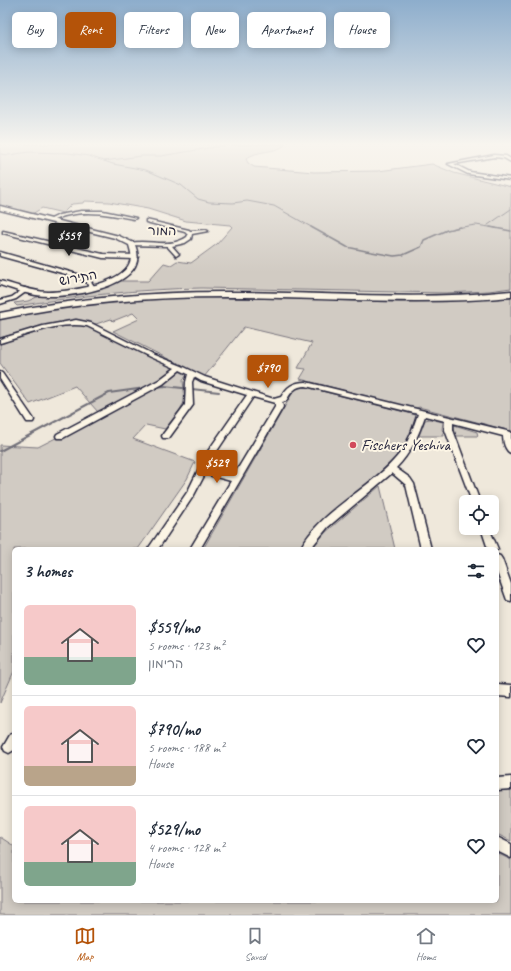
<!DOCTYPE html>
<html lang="en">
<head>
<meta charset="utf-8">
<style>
	:root { --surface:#fff; --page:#f6f6f7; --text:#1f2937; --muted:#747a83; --line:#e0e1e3; --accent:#b45309 }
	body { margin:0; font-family:Caveat,"Playpen Sans Hebrew",sans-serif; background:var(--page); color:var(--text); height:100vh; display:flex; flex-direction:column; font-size:15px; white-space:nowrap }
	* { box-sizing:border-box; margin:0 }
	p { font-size:13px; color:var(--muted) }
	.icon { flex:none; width:22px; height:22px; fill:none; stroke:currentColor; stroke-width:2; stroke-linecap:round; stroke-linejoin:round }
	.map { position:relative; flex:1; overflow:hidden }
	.details { position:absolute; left:12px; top:547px; width:487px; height:356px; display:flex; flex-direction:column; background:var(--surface); border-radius:6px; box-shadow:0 2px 10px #0003 }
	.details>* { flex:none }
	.guide { position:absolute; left:12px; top:12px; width:487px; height:36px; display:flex; gap:8px }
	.fabs { position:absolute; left:459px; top:495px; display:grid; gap:8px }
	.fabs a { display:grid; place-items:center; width:40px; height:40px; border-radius:6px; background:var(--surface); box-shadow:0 2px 10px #0003; font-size:20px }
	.price { position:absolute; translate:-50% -34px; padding:0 9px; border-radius:4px; background:var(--accent); color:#fff; font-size:13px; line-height:26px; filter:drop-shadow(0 1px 2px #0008) }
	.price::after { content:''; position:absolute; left:50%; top:24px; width:12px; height:9px; margin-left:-6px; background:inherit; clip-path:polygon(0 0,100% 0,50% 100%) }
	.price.on { background:#222; color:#fff }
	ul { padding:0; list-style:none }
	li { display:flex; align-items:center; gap:12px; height:100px; padding:0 12px }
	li+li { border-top:1px solid var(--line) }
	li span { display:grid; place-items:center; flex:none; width:112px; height:80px; border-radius:6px; color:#555 }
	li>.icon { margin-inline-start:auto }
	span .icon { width:48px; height:48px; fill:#fffc; stroke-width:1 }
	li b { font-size:17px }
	h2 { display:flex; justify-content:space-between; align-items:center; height:48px; padding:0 12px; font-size:17px }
	.tag { padding:0 14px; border-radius:6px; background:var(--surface); box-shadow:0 2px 10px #0003; font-size:14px; line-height:36px }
	.tag.on { background:var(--accent); color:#fff }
	.dock { display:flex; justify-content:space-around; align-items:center; height:56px; border-top:1px solid var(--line); background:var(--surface); font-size:11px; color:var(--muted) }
	.dock a { display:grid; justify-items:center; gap:2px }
	.dock .on { color:var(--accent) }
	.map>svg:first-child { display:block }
	.green { fill:#d1cbc3; stroke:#7a767f }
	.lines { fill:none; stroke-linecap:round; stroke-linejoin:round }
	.stream-far2 { stroke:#716f79; stroke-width:1 }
	.stream-far1 { stroke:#716f79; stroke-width:1.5 }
	.stream { stroke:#716f79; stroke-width:2 }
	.street-casing { stroke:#22223b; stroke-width:3 }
	.secondary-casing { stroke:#22223b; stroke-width:3 }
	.primary-casing { stroke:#22223b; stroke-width:3 }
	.street { fill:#fcf5e5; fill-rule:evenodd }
	.secondary { fill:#fcf5e5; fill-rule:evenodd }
	.primary { fill:#fcf5e5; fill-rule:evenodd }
	.wall { fill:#a29d9a; stroke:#22223b }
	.shaded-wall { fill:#84807d; stroke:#22223b }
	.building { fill:#bcb7b3; stroke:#22223b }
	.poi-dot { fill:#d1495b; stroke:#fcf5e5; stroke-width:1.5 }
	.labels { text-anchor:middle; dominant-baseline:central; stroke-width:4; stroke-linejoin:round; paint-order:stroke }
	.far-street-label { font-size:13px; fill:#22223b; stroke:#fcf5e5 }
	.poi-label { font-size:16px; fill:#22223b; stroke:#fcf5e5; text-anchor:start }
</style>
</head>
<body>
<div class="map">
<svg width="511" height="915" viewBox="0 0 511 915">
	<rect width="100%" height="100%" fill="#efe8db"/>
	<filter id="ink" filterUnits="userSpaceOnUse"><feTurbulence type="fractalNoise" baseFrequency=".025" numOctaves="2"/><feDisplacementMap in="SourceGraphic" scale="8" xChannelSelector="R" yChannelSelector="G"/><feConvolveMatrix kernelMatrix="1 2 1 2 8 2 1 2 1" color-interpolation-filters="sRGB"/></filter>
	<g filter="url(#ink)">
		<!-- green -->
		<path class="green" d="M0,144H286C276,154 257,149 246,159L248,163L254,167L314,172L378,171L432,164L454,173L511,187V288L489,291L445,293L202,288C139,289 78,296 17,306L14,303L28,301L39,296H66L83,294L103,288L120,281H148L164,263L171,265L177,261L191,263L217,244L232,227L230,225L186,221L148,209L109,202L84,201L83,203L72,204L63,213L42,208L32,214L0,206Z
			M172,297L447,301L511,298V431L419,407L415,409L300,379L306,369L298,368L312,343L244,327L204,377L113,331L139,319L133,313L113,321L111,319L96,324L78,320L67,321L43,326L0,338V319L57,308L126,300Z
			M80,324L92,327L149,357L175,368L160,380L98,412L75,386L30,404L0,363V343L53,328Z
			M179,371L187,375L183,380L185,401L179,411L165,429L146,425L133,439L195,462L187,479L138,549H14V671L0,703V445L38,447L168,381Z
			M296,387H306L416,415L410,435L395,458L379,473L321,522L299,549H203Z
			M430,419L443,422L442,429L444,436H419L425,420Z
			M454,425L477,432L478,436H455Z
			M380,486L395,549H311L326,532Z
			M497,790H511V841L497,834Z
			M0,837L14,846V901H497V853L511,860V915H0Z"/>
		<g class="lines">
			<!-- stream-far2 -->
			<path class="stream-far2" d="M356,144H413
				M0,154L9,155L29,152L68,153L89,156L113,164L146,170L181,185L198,199L209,202L233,203L247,201L274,206L313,228
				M104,161L141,156H161L227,145L287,144
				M488,225L511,209
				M455,228L476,225L496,228"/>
			<!-- stream-far1 -->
			<path class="stream-far1" d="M311,227L347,247L366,251L394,256L403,255L421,247L424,240L447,230L460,227
				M490,227L511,231"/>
			<!-- stream -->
			<path class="stream" d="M157,387L164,386L219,392
				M0,451L109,393L145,388"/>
			<!-- street casing -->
			<g class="street-casing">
				<path id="street" d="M494,155L506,156L511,159V162L504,158L494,157L454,164L470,172L511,178V180L468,174L448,164Z
					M81,211H103L136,218L134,219C113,215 90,210 69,215C62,216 57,219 51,221L49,220L59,215Z
					M146,220L189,230L190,231L206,230L208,231L192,234L191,239L185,243L172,246L179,254L176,256L167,246L130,245V243C150,239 169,249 187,237L188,235L185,232L146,222Z
					M3,231L103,254L135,255L138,257L135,259L103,258L3,233Z
					M0,252L84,276L90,280L96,289L91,290L86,282L80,278L0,256Z
					M25,288L28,290L27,291L16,299L0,304V300L12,297Z
					M76,320L91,323L154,355L182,366L205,377L274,399L281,397C287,387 293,382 306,382L511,432V453C505,451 503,441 503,436L453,423V430L480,502H472L445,430V421L425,416C418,436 411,453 396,468L410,478L414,484L431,549H421L406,485L392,473L328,527L310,549H300C320,510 373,488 400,453C409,442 413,428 418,414L306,386C295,386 291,392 286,401L282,402L283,407L200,549H190L231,481L205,474L194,495L158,549H148L188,491L206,454L247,395L201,381L194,377L192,382L193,405L169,438H163L162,436L163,434L185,405L186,382L188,374L180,370L163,384L63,438H57L56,436L57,434L159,380L175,368L150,357L87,326C58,321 28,335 0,343V339L43,326ZM253,397L275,403V407L234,475L207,468L213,457Z
					M0,372L2,373L33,418L34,420L33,422H27L0,379Z
					M481,528H489L498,549L497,550V549H488Z
					M497,555L500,556L502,559L511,584V601L507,600L497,572Z
					M497,684L511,685V697L497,696Z
					M14,733V750L9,753L5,751L3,747L10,735Z
					M511,777V789L497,790V778Z
					M497,837L511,844V858L497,851Z"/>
			</g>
			<!-- secondary casing -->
			<g class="secondary-casing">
				<path id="secondary" d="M0,206L119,236L134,243C155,285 75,297 48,296C32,296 15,290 0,285V281C16,285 31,291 48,292C68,292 130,284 131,257C132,254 130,249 129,245L115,238L0,210Z"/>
			</g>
			<!-- primary casing -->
			<g class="primary-casing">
				<path id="primary" d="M511,291V297C417,306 321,297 226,297C149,297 75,303 0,319V313C75,298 149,292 226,292C321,292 417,301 511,291Z"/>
			</g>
			<!-- street -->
			<use href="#street" class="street"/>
			<!-- secondary -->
			<use href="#secondary" class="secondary"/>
			<!-- primary -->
			<use href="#primary" class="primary"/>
		</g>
		<!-- wall -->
		<path class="wall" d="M73,229L86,241L78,246L68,244L66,234Z"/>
		<!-- shaded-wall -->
		<path class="shaded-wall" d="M83,231L86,241L78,246L76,236Z"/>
		<!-- building -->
		<path class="building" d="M73,229L83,231L76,236L66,234Z"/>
	</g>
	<!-- sky -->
	<linearGradient id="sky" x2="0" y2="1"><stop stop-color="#8dadcc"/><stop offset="0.53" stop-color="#f8f5ef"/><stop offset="1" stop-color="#f8f5ef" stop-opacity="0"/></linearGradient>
	<rect width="511" height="272" fill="url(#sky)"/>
	<!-- markers -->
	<circle class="poi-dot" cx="353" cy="445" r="4"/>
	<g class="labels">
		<!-- far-street labels -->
		<g class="far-street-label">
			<text transform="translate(162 231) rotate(1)">המור</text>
			<text transform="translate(78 278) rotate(-11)">התירוש</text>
		</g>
		<!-- poi labels -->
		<g class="poi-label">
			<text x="361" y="445">Fischers Yeshiva</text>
		</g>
	</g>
</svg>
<div class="fabs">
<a><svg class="icon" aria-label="locate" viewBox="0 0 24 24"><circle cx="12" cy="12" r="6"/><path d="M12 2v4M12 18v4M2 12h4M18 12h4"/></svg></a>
</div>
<b class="price on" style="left:69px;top:257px">$559</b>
<b class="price" style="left:268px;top:389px">$790</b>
<b class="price" style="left:217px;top:484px">$529</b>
<div class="guide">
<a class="tag">Buy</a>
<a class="tag on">Rent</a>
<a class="tag">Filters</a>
<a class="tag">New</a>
<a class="tag">Apartment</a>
<a class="tag">House</a>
</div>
<section class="details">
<h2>3 homes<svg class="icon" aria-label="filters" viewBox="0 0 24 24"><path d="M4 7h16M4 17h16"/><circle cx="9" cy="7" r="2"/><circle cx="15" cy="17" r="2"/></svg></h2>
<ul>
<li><span style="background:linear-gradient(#f6c9c9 65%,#7fa58c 0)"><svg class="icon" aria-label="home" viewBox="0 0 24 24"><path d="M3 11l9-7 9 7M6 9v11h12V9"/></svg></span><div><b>$559/mo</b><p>5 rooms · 123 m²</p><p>הרימון</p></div><svg class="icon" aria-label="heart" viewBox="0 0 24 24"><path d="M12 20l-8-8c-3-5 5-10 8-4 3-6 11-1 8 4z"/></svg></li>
<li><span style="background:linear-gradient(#f6c9c9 75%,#b9a48a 0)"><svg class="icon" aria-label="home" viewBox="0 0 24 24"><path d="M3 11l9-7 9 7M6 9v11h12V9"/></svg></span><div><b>$790/mo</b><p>5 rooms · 188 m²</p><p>House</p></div><svg class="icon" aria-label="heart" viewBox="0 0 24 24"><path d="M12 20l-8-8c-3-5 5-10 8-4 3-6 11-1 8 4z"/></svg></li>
<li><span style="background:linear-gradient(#f6c9c9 70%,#7fa58c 0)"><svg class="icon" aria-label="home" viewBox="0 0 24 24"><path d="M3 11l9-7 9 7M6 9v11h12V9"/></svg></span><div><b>$529/mo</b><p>4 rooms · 128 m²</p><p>House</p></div><svg class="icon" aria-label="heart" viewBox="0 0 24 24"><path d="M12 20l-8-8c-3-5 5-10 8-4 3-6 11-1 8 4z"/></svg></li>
</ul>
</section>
</div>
<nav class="dock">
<a class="on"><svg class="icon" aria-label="map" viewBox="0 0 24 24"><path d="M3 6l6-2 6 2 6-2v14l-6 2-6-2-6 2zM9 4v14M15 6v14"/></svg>Map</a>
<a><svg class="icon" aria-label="saved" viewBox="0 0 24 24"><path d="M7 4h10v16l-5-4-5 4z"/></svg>Saved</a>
<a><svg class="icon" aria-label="home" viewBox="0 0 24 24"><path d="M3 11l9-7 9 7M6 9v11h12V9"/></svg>Home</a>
</nav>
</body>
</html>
